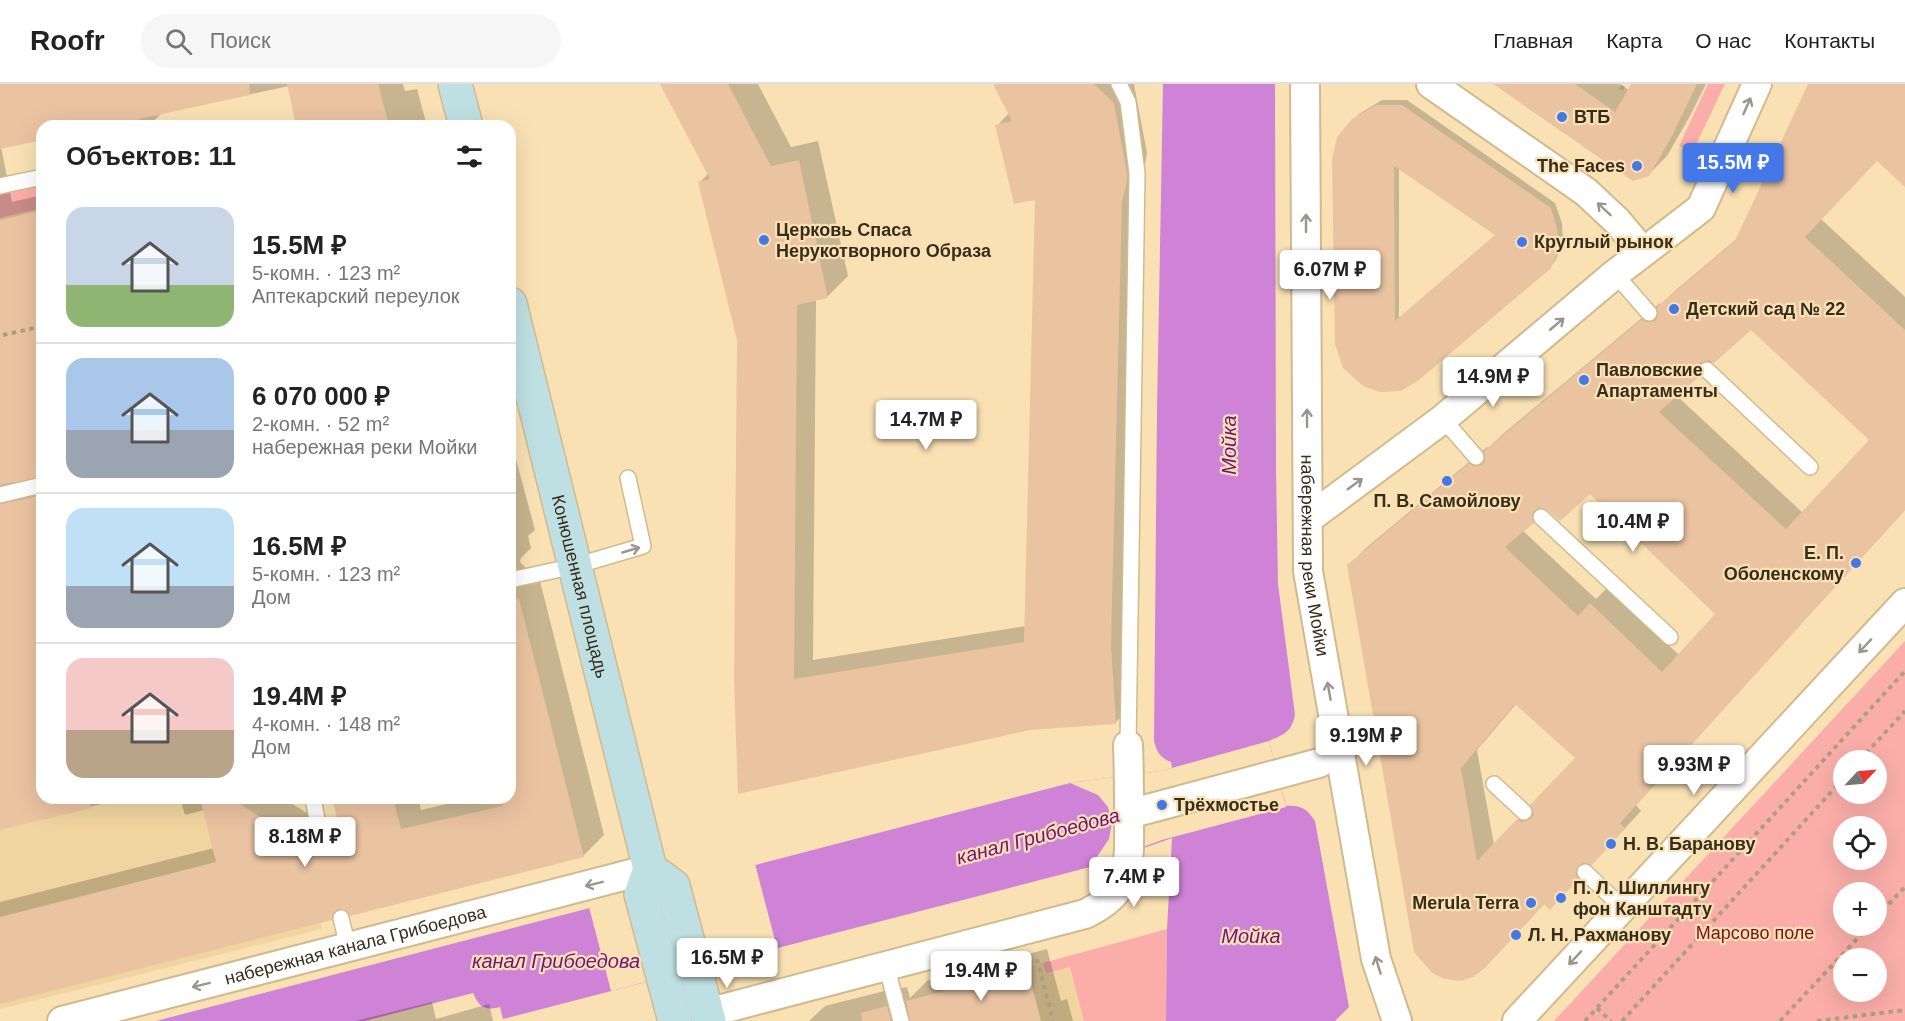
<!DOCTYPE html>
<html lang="ru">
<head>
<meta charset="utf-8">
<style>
	:root { --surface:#fff; --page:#f6f6f6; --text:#222; --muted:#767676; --line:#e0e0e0; --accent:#4477e8 }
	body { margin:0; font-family:Helvetica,sans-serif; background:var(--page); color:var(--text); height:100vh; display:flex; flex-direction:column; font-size:22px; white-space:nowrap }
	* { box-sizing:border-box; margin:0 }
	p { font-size:20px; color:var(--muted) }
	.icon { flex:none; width:33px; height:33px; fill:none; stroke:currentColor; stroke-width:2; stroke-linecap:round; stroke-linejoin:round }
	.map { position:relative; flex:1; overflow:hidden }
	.sheet { position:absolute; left:36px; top:36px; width:480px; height:684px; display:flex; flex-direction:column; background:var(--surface); border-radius:18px; box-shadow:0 6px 24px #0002 }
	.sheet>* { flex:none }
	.needle { width:39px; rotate:64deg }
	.controls { position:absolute; left:1833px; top:666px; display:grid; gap:12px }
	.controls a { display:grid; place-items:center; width:54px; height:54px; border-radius:50%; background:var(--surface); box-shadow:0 6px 24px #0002; font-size:30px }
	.price { position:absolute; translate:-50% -51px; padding:0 14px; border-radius:6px; background:#fff; color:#222; font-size:20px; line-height:39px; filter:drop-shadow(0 2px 3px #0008) }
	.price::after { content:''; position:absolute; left:50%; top:36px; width:18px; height:14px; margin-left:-9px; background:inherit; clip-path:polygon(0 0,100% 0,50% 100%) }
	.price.selected { background:var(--accent); color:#fff }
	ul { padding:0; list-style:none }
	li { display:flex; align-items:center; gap:18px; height:150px; padding:0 30px }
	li+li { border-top:2px solid var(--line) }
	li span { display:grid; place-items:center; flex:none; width:168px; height:120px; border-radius:18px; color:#555 }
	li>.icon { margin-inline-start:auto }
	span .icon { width:72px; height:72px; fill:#fffc; stroke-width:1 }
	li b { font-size:26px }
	h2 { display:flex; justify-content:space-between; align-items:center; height:72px; padding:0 30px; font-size:26px }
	header { display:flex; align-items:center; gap:36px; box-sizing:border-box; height:84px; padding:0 30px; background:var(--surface); border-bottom:2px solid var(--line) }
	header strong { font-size:28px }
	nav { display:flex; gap:33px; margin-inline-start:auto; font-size:21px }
	.search { width:420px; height:54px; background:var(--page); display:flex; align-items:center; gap:15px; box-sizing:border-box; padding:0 21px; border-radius:33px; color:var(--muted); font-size:22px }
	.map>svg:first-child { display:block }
	.built { fill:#f0d5a0 }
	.green { fill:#fbaea9; fill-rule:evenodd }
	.water { fill:#ce83d6 }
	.pier { fill:#f9e1b4 }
	.shadow { fill:#0003; fill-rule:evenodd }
	.building { fill:#eac3a1; fill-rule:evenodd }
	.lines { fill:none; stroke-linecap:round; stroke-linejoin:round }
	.lane-casing { stroke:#d0ba8e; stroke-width:18 }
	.street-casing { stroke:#d0ba8e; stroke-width:32 }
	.secondary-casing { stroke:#d0ba8e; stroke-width:36 }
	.path { stroke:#b09e7b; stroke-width:4; stroke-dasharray:4.5 4.5; stroke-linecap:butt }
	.lane { stroke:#fff; stroke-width:15 }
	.street { stroke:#fff; stroke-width:28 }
	.secondary { stroke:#bfe0e3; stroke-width:33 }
	.oneway { stroke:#9a968d }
	.poi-dot { fill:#4477e8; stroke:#f9e1b4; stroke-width:2 }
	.labels { text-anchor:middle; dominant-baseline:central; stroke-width:4.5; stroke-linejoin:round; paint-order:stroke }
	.poi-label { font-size:18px; font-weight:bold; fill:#362d1b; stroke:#f9e1b4; text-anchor:start }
	.street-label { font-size:18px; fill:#362d1b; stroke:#f9e1b4 }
	.park-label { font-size:18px; fill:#7a111a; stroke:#f9e1b4 }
	.water-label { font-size:20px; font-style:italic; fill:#71137c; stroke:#f9e1b4 }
</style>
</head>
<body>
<header>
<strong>Roofr</strong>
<div class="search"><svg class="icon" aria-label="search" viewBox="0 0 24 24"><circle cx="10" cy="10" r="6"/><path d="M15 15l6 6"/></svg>Поиск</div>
<nav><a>Главная</a><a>Карта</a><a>О нас</a><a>Контакты</a></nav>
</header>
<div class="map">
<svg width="1905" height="937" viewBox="0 0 1905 937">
	<rect width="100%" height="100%" fill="#f9e1b4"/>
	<!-- built -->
	<path class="built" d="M42,126V714H230L300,757L322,845L0,925V136Z
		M1043,879L1046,889L1070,882L1084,937H920L913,915Z"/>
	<!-- green -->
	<path class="green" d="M1708,0H1725L1692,69L1679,62Z
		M42,101V124L0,134V110Z
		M1905,557V937H1554ZM1876,676V710H1844V676ZM1844,742H1876V776H1844ZM1876,808V842H1844V808ZM1844,874H1876V908H1844Z
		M1167,845L1166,937H1084L1070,883L1046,889L1043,879Z"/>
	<!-- water -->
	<path class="water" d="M1163,0H1275L1276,387L1278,500L1295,631C1291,648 1285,650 1269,657L1286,722C1301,721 1307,725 1315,737L1349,923L1335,937H1166L1167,845L1172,754L1090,783L503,935L500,923C485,927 479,923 473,909L365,937H156L1070,699L1161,687L1172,684L1171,678C1160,674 1157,668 1154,657L1157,327Z"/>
	<!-- pier -->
	<path class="pier" d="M1269,657L1286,723L1162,756L1090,783L1109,755L1112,739L1108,723L1098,711L1070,699L1161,687Z
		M755,780L777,864L611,907L589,823Z"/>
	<!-- shadow -->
	<path class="shadow" d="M0,0H403L405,7L417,5L427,42H298L289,2L162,29L148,42H42V54L1,63L12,118L42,111V390L13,396L17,400L42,396V714H127L0,744Z
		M662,0H758L791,63L818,57L848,192L828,212L816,215L813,576L1026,542L1037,114L997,42L1009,29L994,0H1134L1147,69L1142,97L1135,619L1115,639L1030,645L739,709L738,256L700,98L709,89Z
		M1494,0H1620L1629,6L1632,0H1706L1690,32L1667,72L1648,91Z
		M1809,0H1905V101L1877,75L1821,135L1905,213V426L1636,721L1641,727L1567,807L1545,819L1502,865L1349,481L1366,464L1487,363L1488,364L1503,350L1660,219L1661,220L1676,206L1739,153ZM1751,244L1871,356L1803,429L1676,311ZM1590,408L1718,530L1679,571L1608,503L1596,515L1522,446L1547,424ZM1517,619L1577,674L1494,761L1477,666Z
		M1382,16H1407L1555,119L1562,139L1563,159L1555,177L1550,183L1400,305L1353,36L1359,30ZM1399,83L1497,150L1399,234Z
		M510,353L535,446L528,452L531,464L521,474L520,478L527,485H537L604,751L584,771L351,830L342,823L331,835L0,919V818L214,764L204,726L185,731L180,714H283L321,738L331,735L338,742L341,741L334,714H418L421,726L472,714H510Z
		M1047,865L1061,917L1067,915L1073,937H809L825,922L900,903L901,904L907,903L910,914L927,897Z
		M432,918L436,935L489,920L493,937H355Z"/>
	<!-- building -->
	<path class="building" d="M0,0H249L250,11L139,35L140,42H42V56L0,65Z
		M287,0H378L389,42H296Z
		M660,0H728L771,82L799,76L828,214L797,221L794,595L1024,558L1035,116L1014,120L995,41L1012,37L993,0H1094L1114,19L1127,90V98L1122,118L1111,560L1116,640L1030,646L738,710L734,596L737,256L698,98L710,95Z
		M1493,0H1575L1615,28L1631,0H1697L1672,52L1649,92L1633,97Z
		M1808,0H1905V103L1877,77L1805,153L1905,246V426L1620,739L1625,745L1592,781L1583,779L1578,782L1576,790L1578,795L1550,826L1544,820L1485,884L1473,893L1460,897L1445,895L1432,889L1414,868L1347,481L1469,379L1473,382L1482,381L1485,376L1484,367L1642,235L1646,238L1655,237L1658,232L1657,223L1735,157ZM1751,246L1869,356L1786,445L1659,328L1700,292L1697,284L1700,279L1709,276L1714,279ZM1590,410L1715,530L1662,588L1590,519L1578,532L1505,463L1534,439L1532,430L1538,424L1547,426L1560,437ZM1515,620L1575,674L1530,721L1534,730L1531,735L1522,738L1517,735L1477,777L1461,684Z
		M1376,21H1402L1551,124L1557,145L1559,165L1551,184L1419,296L1401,307L1380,308L1363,302L1343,284L1335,260L1332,75L1337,53L1352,35ZM1394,82L1495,151L1395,237Z
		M42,126V392L0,401V136Z
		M42,411V714H90L91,724L0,746V420Z
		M519,515L584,773L350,832L344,825H338L332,831V836L0,920V833L216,778L200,714H230L300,757L311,754L316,761L321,762L329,756V749L340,746L332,714H393L401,745L503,722L502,714H510V516Z
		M1027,884L1041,937H910L906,917Z
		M887,922L891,937H862L861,929Z"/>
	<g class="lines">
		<!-- lane casing -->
		<g class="lane-casing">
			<path id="lane" d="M1119,0L1128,18L1137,89L1128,661
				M0,102L42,93
				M1615,190L1649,229
				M1707,286L1810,383
				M1443,335L1476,373
				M0,411L42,401
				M1541,433L1670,553
				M510,496L575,482L643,462L628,394
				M1494,700L1524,728
				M313,714L320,752
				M1585,788L1622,823
				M341,834L348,863
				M886,881L901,937"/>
		</g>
		<!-- street casing -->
		<g class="street-casing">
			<g id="street">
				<path id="s1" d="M1305,0L1308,487L1376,875L1397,937"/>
				<path d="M1431,0L1586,108L1617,137L1643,168"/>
				<path d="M1308,435L1443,335L1615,190L1701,124L1757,0"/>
				<path d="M1129,730L1319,679"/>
				<path d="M707,929L1085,830C1134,807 1129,778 1129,731C1129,708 1129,684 1128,661"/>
				<path id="s2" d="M62,937L650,785"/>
				<path d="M1517,937L1905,519"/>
			</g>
		</g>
		<!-- secondary casing -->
		<g class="secondary-casing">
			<g id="secondary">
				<path d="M455,0L466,42"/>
				<path id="s3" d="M510,220L650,785"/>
				<path d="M650,785L673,802L709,937"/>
				<path d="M650,785L641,810L675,937"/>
			</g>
		</g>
		<!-- path -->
		<path class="path" d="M1621,6L1624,0
			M3,251L39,243
			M1860,676L1905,627
			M1876,833L1905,803
			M1037,875L1053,937
			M1597,924L1611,937
			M1585,937L1905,587
			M1622,937L1844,694
			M1780,937L1869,842
			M1817,937L1905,926"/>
		<!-- lane -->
		<use href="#lane" class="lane"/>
		<!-- street -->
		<use href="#street" class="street"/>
		<!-- secondary -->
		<use href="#secondary" class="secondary"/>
	</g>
	<!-- one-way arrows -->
	<defs><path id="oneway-shaft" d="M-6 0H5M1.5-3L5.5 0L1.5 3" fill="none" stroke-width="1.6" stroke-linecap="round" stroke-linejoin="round" transform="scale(1.5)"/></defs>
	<g class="oneway">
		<use href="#oneway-shaft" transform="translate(1747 22) rotate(-66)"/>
		<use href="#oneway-shaft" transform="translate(1604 125) rotate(-137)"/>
		<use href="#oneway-shaft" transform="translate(1306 139) rotate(-90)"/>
		<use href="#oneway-shaft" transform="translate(1557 240) rotate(-40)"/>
		<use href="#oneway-shaft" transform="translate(1307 334) rotate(-90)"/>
		<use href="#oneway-shaft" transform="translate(1355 400) rotate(-36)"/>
		<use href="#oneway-shaft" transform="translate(631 466) rotate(-16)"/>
		<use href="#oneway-shaft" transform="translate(1865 562) rotate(133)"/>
		<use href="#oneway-shaft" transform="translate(1329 607) rotate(-100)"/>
		<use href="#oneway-shaft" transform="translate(594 800) rotate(166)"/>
		<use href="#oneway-shaft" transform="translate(1575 874) rotate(133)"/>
		<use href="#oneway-shaft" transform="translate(1378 881) rotate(-107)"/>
		<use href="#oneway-shaft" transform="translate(201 901) rotate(166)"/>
	</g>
	<!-- markers -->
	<g class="poi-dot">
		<circle cx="1562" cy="33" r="6"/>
		<circle cx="1637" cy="82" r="6"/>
		<circle cx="764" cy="156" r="6"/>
		<circle cx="1522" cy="158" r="6"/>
		<circle cx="1674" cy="225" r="6"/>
		<circle cx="1584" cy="296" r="6"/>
		<circle cx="1447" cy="397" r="6"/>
		<circle cx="1856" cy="479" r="6"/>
		<circle cx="1162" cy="721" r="6"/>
		<circle cx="1611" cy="760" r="6"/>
		<circle cx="1561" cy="814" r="6"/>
		<circle cx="1531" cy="819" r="6"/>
		<circle cx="1516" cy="851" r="6"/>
	</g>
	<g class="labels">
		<!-- poi labels -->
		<g class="poi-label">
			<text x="1574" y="33">ВТБ</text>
			<text x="1625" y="82" text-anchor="end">The Faces</text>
			<text x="776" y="146">Церковь Спаса<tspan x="776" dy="21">Нерукотворного Образа</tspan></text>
			<text x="1534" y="158">Круглый рынок</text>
			<text x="1686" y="225">Детский сад № 22</text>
			<text x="1596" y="286">Павловские<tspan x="1596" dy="21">Апартаменты</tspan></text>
			<text x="1447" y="417" text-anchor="middle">П. В. Самойлову</text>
			<text x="1844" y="469" text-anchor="end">Е. П.<tspan x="1844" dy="21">Оболенскому</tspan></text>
			<text x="1174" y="721">Трёхмостье</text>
			<text x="1623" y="760">Н. В. Баранову</text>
			<text x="1573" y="804">П. Л. Шиллингу<tspan x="1573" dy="21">фон Канштадту</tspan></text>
			<text x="1519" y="819" text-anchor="end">Merula Terra</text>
			<text x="1528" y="851">Л. Н. Рахманову</text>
		</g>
		<!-- street labels -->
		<g class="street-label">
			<text stroke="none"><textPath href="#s1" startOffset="472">набережная реки Мойки</textPath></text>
			<text stroke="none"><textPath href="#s3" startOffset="291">Конюшенная площадь</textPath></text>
			<text stroke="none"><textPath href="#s2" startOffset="303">набережная канала Грибоедова</textPath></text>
		</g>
		<!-- park labels -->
		<g class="park-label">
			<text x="1755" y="849">Марсово поле</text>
		</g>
		<!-- water labels -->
		<g class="water-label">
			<text transform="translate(1229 361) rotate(-90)">Мойка</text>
			<text transform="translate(1038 752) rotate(-15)">канал Грибоедова</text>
			<text x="1251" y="852">Мойка</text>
			<text x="556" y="877">канал Грибоедова</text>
		</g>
	</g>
</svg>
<div class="controls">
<a><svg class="needle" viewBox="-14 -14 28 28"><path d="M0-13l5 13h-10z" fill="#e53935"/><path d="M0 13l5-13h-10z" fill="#767676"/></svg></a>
<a><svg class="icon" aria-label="locate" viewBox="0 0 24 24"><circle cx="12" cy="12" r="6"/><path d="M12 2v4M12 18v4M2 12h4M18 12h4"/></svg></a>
<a>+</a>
<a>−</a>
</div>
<b class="price selected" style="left:1733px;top:110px">15.5M ₽</b>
<b class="price" style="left:1330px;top:217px">6.07M ₽</b>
<b class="price" style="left:1493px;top:324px">14.9M ₽</b>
<b class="price" style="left:926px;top:367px">14.7M ₽</b>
<b class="price" style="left:1633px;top:469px">10.4M ₽</b>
<b class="price" style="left:1366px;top:683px">9.19M ₽</b>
<b class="price" style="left:1694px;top:712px">9.93M ₽</b>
<b class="price" style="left:305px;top:784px">8.18M ₽</b>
<b class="price" style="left:1134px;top:824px">7.4M ₽</b>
<b class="price" style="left:727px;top:905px">16.5M ₽</b>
<b class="price" style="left:981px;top:918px">19.4M ₽</b>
<section class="sheet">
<h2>Объектов: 11<svg class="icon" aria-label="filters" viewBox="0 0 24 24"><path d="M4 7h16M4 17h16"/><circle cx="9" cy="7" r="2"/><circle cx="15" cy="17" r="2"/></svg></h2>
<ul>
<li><span style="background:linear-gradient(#c9d6e8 65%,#8fb573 0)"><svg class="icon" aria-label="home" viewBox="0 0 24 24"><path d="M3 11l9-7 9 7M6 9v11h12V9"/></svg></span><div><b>15.5M ₽</b><p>5-комн. · 123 m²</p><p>Аптекарский переулок</p></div></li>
<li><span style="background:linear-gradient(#a9c7e8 60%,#9aa5b1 0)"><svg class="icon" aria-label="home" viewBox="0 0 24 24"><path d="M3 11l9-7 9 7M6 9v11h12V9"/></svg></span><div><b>6 070 000 ₽</b><p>2-комн. · 52 m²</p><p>набережная реки Мойки</p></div></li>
<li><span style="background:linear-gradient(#bfe0f5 65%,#9aa5b1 0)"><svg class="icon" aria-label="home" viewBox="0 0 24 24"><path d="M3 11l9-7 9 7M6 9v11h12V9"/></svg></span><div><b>16.5M ₽</b><p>5-комн. · 123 m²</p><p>Дом</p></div></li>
<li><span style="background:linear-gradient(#f6c9c9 60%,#b9a48a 0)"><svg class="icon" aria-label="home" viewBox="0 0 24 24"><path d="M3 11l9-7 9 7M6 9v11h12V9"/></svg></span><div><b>19.4M ₽</b><p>4-комн. · 148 m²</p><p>Дом</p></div></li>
</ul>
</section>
</div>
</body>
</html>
